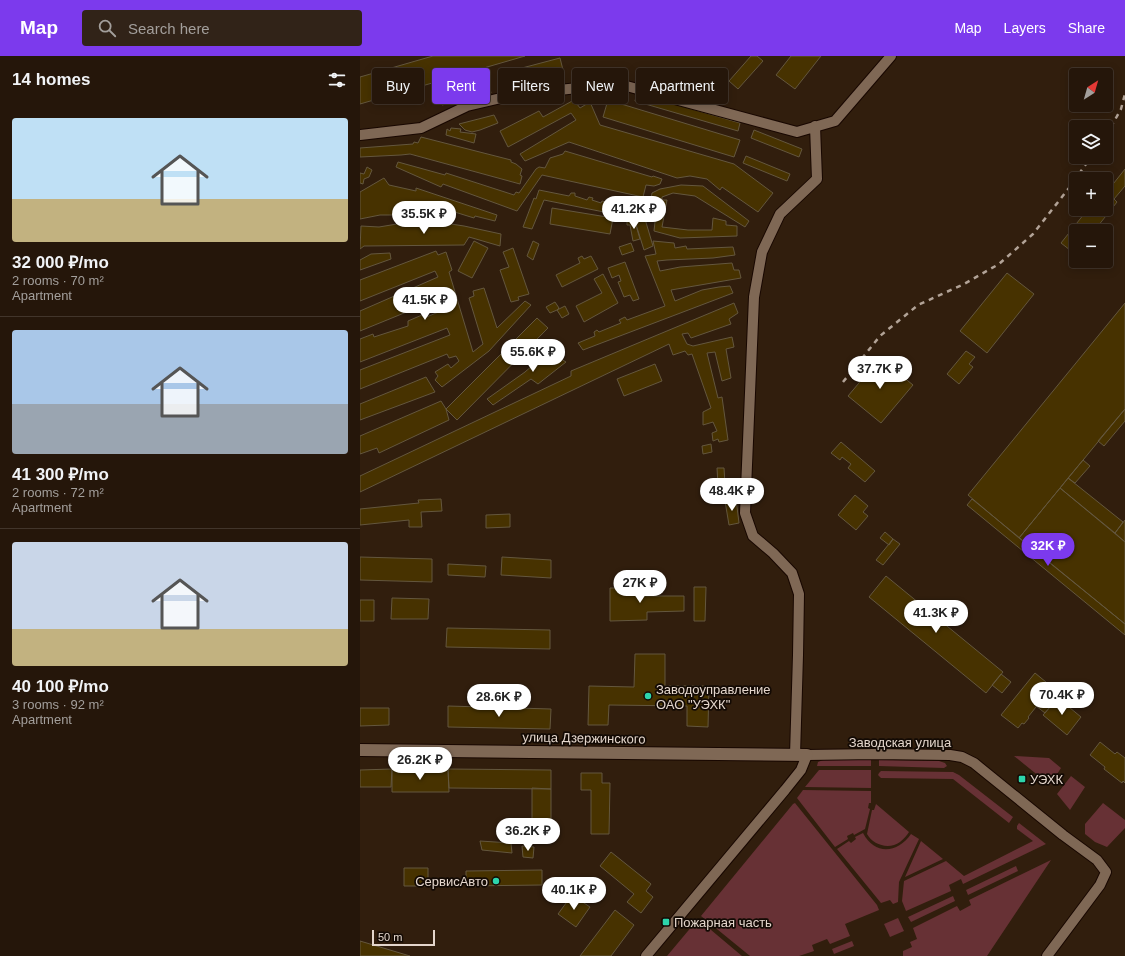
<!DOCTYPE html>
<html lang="en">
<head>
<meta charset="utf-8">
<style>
	:root { --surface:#25160a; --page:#312318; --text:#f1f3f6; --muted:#a39f9c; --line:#42352b; --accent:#7c3aed }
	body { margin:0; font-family:Helvetica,sans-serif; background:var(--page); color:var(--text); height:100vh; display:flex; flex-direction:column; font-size:15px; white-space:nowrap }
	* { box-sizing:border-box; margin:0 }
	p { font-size:13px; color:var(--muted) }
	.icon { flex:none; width:22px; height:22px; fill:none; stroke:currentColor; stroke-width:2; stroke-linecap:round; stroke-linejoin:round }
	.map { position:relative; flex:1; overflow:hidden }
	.side { display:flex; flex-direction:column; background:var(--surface); width:360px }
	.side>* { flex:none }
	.banner { position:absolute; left:12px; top:12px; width:380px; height:36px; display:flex; gap:8px }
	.needle { width:26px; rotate:37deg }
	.fabs { position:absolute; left:709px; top:12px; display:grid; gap:8px }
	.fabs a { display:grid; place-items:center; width:44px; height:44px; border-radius:4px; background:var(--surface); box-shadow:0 2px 10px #0003,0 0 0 1px var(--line); font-size:20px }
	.scale { position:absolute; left:12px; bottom:10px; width:63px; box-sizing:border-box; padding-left:4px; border:2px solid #e4d6cc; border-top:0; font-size:11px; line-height:14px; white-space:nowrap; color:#e4d6cc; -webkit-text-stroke:3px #130a04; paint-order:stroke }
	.price { position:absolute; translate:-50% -34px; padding:0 9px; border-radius:14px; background:#fff; color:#222; font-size:13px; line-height:26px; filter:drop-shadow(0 1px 2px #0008) }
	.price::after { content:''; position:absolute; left:50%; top:24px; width:12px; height:9px; margin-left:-6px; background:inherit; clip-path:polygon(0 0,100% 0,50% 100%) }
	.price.current { background:var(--accent); color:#fff }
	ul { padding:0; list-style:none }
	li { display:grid; align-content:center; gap:8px; height:212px; padding:0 12px }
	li+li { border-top:1px solid var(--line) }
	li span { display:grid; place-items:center; height:124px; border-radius:4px; color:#555 }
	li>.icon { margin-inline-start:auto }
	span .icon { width:72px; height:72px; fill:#fffc; stroke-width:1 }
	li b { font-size:17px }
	h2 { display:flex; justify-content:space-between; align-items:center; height:48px; padding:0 12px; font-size:17px }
	.pill { padding:0 14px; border-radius:4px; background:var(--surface); box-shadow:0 2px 10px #0003,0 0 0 1px var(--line); font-size:14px; line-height:36px }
	.pill.current { background:var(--accent); color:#fff }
	header { display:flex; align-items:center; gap:24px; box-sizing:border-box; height:56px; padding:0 20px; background:var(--accent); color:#fff }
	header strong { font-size:19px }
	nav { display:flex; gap:22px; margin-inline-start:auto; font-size:14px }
	.search { width:280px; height:36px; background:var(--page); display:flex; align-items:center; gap:10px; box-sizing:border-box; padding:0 14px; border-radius:4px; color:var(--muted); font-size:15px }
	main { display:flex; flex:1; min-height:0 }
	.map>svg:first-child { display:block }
	.green { fill:#673135 }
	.building { fill:#473200; stroke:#64573e }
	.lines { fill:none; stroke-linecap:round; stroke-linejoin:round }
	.minor-casing { stroke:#180700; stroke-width:12 }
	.tertiary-casing { stroke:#180700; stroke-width:14 }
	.minor { stroke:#7f6855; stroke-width:10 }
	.tertiary { stroke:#7f6855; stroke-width:12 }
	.rail { stroke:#b2a397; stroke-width:2.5; stroke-dasharray:5 5; stroke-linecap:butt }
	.poi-dot { fill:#2dd5ab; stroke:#130a04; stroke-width:1.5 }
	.labels { text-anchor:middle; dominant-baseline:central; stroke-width:3.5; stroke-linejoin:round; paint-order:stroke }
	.poi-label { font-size:13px; fill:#e4d6cc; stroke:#130a04; text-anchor:start }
	.street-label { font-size:13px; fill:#e4d6cc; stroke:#130a04 }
</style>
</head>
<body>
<header>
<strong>Map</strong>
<div class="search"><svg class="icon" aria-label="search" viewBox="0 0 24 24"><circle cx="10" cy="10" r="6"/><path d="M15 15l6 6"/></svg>Search here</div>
<nav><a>Map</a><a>Layers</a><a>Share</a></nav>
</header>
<main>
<section class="side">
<h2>14 homes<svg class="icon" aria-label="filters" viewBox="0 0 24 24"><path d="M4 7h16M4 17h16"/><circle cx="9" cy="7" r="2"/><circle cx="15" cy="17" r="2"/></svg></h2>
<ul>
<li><span style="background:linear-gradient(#bfe0f5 65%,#c2b280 0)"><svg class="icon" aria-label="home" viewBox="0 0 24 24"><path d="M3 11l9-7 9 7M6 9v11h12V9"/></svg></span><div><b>32 000 ₽/mo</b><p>2 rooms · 70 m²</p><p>Apartment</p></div></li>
<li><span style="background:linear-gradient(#a9c7e8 60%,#9aa5b1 0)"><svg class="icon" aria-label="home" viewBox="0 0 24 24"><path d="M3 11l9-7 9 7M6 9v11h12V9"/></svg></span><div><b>41 300 ₽/mo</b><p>2 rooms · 72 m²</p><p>Apartment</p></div></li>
<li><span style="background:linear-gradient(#c9d6e8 70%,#c2b280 0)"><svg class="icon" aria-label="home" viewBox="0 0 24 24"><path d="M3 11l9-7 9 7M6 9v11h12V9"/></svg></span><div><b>40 100 ₽/mo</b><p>3 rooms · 92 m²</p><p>Apartment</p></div></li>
</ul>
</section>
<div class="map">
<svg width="765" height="900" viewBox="0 0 765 900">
	<rect width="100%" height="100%" fill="#311e0d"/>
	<!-- green -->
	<path class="green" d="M654,700L689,702L701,712L690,729Z
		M463,704H511V710H457L458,706Z
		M519,704L579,705L585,707L587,710L584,712L519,710Z
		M459,714H511V732L445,731Z
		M521,715L593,716L599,719L653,761L649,767L593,723L521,722L518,719L519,717Z
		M711,720L725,731L710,754L697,738Z
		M443,734L511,735V747H509L508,752L510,753L505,773L494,779L493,777L487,780L488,783L475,791L437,742Z
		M435,747L517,849L519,854L485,868L490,880L470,888L467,883L452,889L454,895L439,900H390L341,860L433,748Z
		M743,747L765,764V772L747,791L735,786L725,778V768Z
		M516,748L549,776C547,779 544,783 540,786C529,794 513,789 507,778L512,754H514Z
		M659,767L686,788L603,828L601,823L589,829L591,835L546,855L542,845L544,825L586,805L604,820L673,785L657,773V770Z
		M503,777C515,800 538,797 551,778L559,783L539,826L538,846L533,848L530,844L521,847L477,793L489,785L491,787L496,783L495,781Z
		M561,785L583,803L545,821Z
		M691,804L627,900H543V895L552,891L550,886L557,883L553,872L597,850L600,855L611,849L609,844Z
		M656,810L658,815L608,839L606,834Z
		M593,840L595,845L551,866L548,861Z
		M538,862L544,875L530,881L524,868Z
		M338,863L382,900H383H307Z
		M492,885L494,890L474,898L472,893Z"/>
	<!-- building -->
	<path class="building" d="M73,0H165L0,48V21Z
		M391,0H397L403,5L378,33L369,25Z
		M431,0H461L435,33L416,19Z
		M200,2L204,18L148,33L143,17Z
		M128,25L131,37L82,49L79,37Z
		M277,37L380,67L378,75L275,45Z
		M214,44L220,52L230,46L240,69L374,108L413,137L398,156L362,131L360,134L347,123L330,120L317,122L209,86L165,105L160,98L216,64L211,57L148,91L140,75L179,55L183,61Z
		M248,44L380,84L374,101L243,61Z
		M134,59L138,67L120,74L112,76L105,74L99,68Z
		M91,72L101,73L100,76L116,78L114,87L86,79L87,73L90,75Z
		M394,74L442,93L439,101L391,82Z
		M61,81L151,104V106L156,108L162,113L160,119L162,120L160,128L50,98L41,99L0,101V92L53,88L54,86L58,87Z
		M205,95L292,121L293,120L302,123L300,128L294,130L286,129L283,141L182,119L157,155L83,128L81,131L36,111L38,106L85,119L86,117L154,139L156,136L159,137L176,113L179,111L185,112L190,102L203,98Z
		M386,100L430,118L427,125L383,107Z
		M7,111L12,114L9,121L4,123L3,128L0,127V117L4,118Z
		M765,113V130L754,143L757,146L734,175H716L715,198L701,187L728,153H746V137Z
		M24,122L29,129L56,135V132L137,159L135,165L115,160L114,162L85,153L74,159H20L0,163V136Z
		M321,129L343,130L389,165L385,171L335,140L313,137L302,141V144H307L302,171L328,174H352L353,162L366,165V169L377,170V180L320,182L294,175L297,147L291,143L292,137L300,133Z
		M179,134L209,140L211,137H215V140L227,144L229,141L233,142L232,144L241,147L242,145L246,146V149L251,150L252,145L281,152L284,143L291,146L285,163L293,190L284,194L274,162L184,144L172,173L163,171L174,142L176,143Z
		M192,152L253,162L250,178L190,168Z
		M67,163L71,165L104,170L141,178L140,190L109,181L104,189L4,190L0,193L1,170L19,171Z
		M274,163L280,183L273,185L270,169H267V164Z
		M114,185L128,192L112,222L98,215Z
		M173,185L179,188L173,204L167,200Z
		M293,185L314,187L315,192L326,190L327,193L373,191L375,199L353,202L307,204L297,205L300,215L320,211L372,207L374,214H379L381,222L311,234L315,245L342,234L359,231L370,230L373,237L223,294L218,287L235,280L234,276L237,274L239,276L261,267L259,264L265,261L267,264L305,250L285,200L296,198Z
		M271,187L274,195L262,199L259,191Z
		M153,192L169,238L158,241L159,244L151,246L140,214L149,211L143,196Z
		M76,195L78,199L86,196L92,214L89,216L113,296L123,288L109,242L114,240L113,235L124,232L137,272L165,245L171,249L129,295L82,331L75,324L78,320L75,316L88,308L91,312L99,305L96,300L89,302L87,298L0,333V314L90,279L87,272L0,306V283L13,278L14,281L48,270V265L62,259L64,262L81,255L76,244L0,275V255L78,221L75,215L0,245V224Z
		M30,197L31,203L0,214V204L11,198Z
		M222,200L224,203L231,200L238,213L202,231L196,219L220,207L218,202Z
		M265,206L279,243L273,245L270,239L264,241L258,226L261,225L259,219L252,222L248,212Z
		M647,217L674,238L627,297L600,275Z
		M243,218L258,247L224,266L216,250L242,237L234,223Z
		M195,246L199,252L197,254L190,257L186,251Z
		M374,247L378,257L369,263L371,268L331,282L328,277L322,278L327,288L333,290L372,281L374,291L366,293L371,322L362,325L355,296L347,297L358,342L362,341L368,384L359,386L358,383L353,385L352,377L357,375L353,366L343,369V356L351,352L332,298L328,299L325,295L313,299L309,288L0,436V420L211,320V315Z
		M765,247V353L659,482L608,439Z
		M205,250L209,258L202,262L197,254Z
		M177,262L188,272L97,364L86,353Z
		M199,286L203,292L196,300L206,306L178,328L171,323L133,349L127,343L165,316Z
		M606,295L615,301L609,308L613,311L599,328L587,318Z
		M520,302L553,329L521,367L488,340Z
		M295,308L302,325L264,340L257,323Z
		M66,321L75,336L0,364V348Z
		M81,345L86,353L89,364L19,397L17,392L0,398V380Z
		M765,353V365L744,390L738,385Z
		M481,386L515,415L505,426L488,412L491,408L482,401L480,404L471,397Z
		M351,388L352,396L343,398L342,390Z
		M723,404L730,410L715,427L708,422Z
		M357,412H364L365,428L358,429Z
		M708,422L763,466L755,477L700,432Z
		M700,432L765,486V568L659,482Z
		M495,439L508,450L503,456L508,460L496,474L478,459Z
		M81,443L82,455L61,456L62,471H49V464L0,469V453L59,447L58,444Z
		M376,443L379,467L369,469L365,445Z
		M612,443L765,568V579L607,449Z
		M150,458V471L126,472V459Z
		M765,464V486L755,477Z
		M525,476L533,483L529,489L520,482Z
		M533,483L540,488L523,509L516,504Z
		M0,501L72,503V526L0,524Z
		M142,501L191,504V522L141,519Z
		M88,508L126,510L125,521L88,519Z
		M526,520L643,616L626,637L509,541Z
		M334,531H346L345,565H334Z
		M250,532H285V540H324V555L287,556V564L250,565Z
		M32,542L69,543L68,563H31Z
		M0,544H14V565H0Z
		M87,572L190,574V593L86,591Z
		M275,598H305V630H349L348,671L327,670V650L249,649L248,669H228L229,630L274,631Z
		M675,617L692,631L668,661L669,662L664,668L662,667L658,672L641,659Z
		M641,618L651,626L642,637L632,629Z
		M686,638L695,645L685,657L676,650Z
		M698,642L721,661L707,679L683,659Z
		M88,650L191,653L190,673L88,671Z
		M0,652H29V669L0,670Z
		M740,686L755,698L757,696L765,702V727L763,725L762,727L744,713L745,711L730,699Z
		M32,713L31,731H0V714Z
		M32,713H88L89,736H32Z
		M88,713L191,714V733L89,732Z
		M221,717H242V727H250L249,778H231V734H221Z
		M172,732L191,733V777L172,776Z
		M120,785L151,787L152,797L122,794Z
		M162,790L174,791L173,802L163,801Z
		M251,796L291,828L286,835L293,841L281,857L267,846L274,838L240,810Z
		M44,812H68V830H44Z
		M182,814V829L106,830V815Z
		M212,839L230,851L216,871L198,858Z
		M255,854L274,869L251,900H220Z
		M0,885L50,900H0Z"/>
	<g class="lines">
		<!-- minor casing -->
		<g class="minor-casing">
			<path id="minor" d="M0,79L61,72L107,50L158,38L259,28L437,76L475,65L531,0
				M435,699L438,599L439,538L432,517L413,497L393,480L385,457L394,241L402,196L420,158L457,123L455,70
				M286,900L425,734L441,714L447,699L515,698L590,699L602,701L614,707L703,779L737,804L746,816L740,829L687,900"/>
		</g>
		<!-- tertiary casing -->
		<g class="tertiary-casing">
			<path id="tertiary" d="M0,694L447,699"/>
		</g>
		<!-- minor -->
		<use href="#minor" class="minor"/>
		<!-- tertiary -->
		<use href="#tertiary" class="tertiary"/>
		<!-- rail -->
		<path class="rail" d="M746,80L761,53L765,38
			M483,326L520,280L558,249L604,228L639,208L673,178L709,132L731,101"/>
	</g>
	<!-- markers -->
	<g class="poi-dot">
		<circle cx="288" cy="640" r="4"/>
		<rect x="658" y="719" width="8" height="8" rx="2"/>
		<circle cx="136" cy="825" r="4"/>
		<rect x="302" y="862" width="8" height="8" rx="2"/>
	</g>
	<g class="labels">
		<!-- poi labels -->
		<g class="poi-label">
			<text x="296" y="633">Заводоуправление<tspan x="296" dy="15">ОАО "УЭХК"</tspan></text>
			<text x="670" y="723">УЭХК</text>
			<text x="128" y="825" text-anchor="end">СервисАвто</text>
			<text x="314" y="866">Пожарная часть</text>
		</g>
		<!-- street labels -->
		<g class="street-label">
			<text transform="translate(224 682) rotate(1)">улица Дзержинского</text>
			<text x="540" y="686">Заводская улица</text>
		</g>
	</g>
</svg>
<div class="fabs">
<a><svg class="needle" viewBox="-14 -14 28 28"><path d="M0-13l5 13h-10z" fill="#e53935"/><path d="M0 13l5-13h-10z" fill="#a39f9c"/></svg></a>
<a><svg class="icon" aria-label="layers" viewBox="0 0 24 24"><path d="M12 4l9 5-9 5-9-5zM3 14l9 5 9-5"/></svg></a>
<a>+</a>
<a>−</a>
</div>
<div class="scale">50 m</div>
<b class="price" style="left:274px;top:174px">41.2K ₽</b>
<b class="price" style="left:64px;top:179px">35.5K ₽</b>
<b class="price" style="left:65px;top:265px">41.5K ₽</b>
<b class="price" style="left:173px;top:317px">55.6K ₽</b>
<b class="price" style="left:520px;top:334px">37.7K ₽</b>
<b class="price" style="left:372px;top:456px">48.4K ₽</b>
<b class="price current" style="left:688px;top:511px">32K ₽</b>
<b class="price" style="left:280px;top:548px">27K ₽</b>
<b class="price" style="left:576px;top:578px">41.3K ₽</b>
<b class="price" style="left:702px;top:660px">70.4K ₽</b>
<b class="price" style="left:139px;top:662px">28.6K ₽</b>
<b class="price" style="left:60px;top:725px">26.2K ₽</b>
<b class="price" style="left:168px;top:796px">36.2K ₽</b>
<b class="price" style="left:214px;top:855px">40.1K ₽</b>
<div class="banner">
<a class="pill">Buy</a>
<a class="pill current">Rent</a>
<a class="pill">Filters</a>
<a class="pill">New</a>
<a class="pill">Apartment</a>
</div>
</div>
</main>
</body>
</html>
